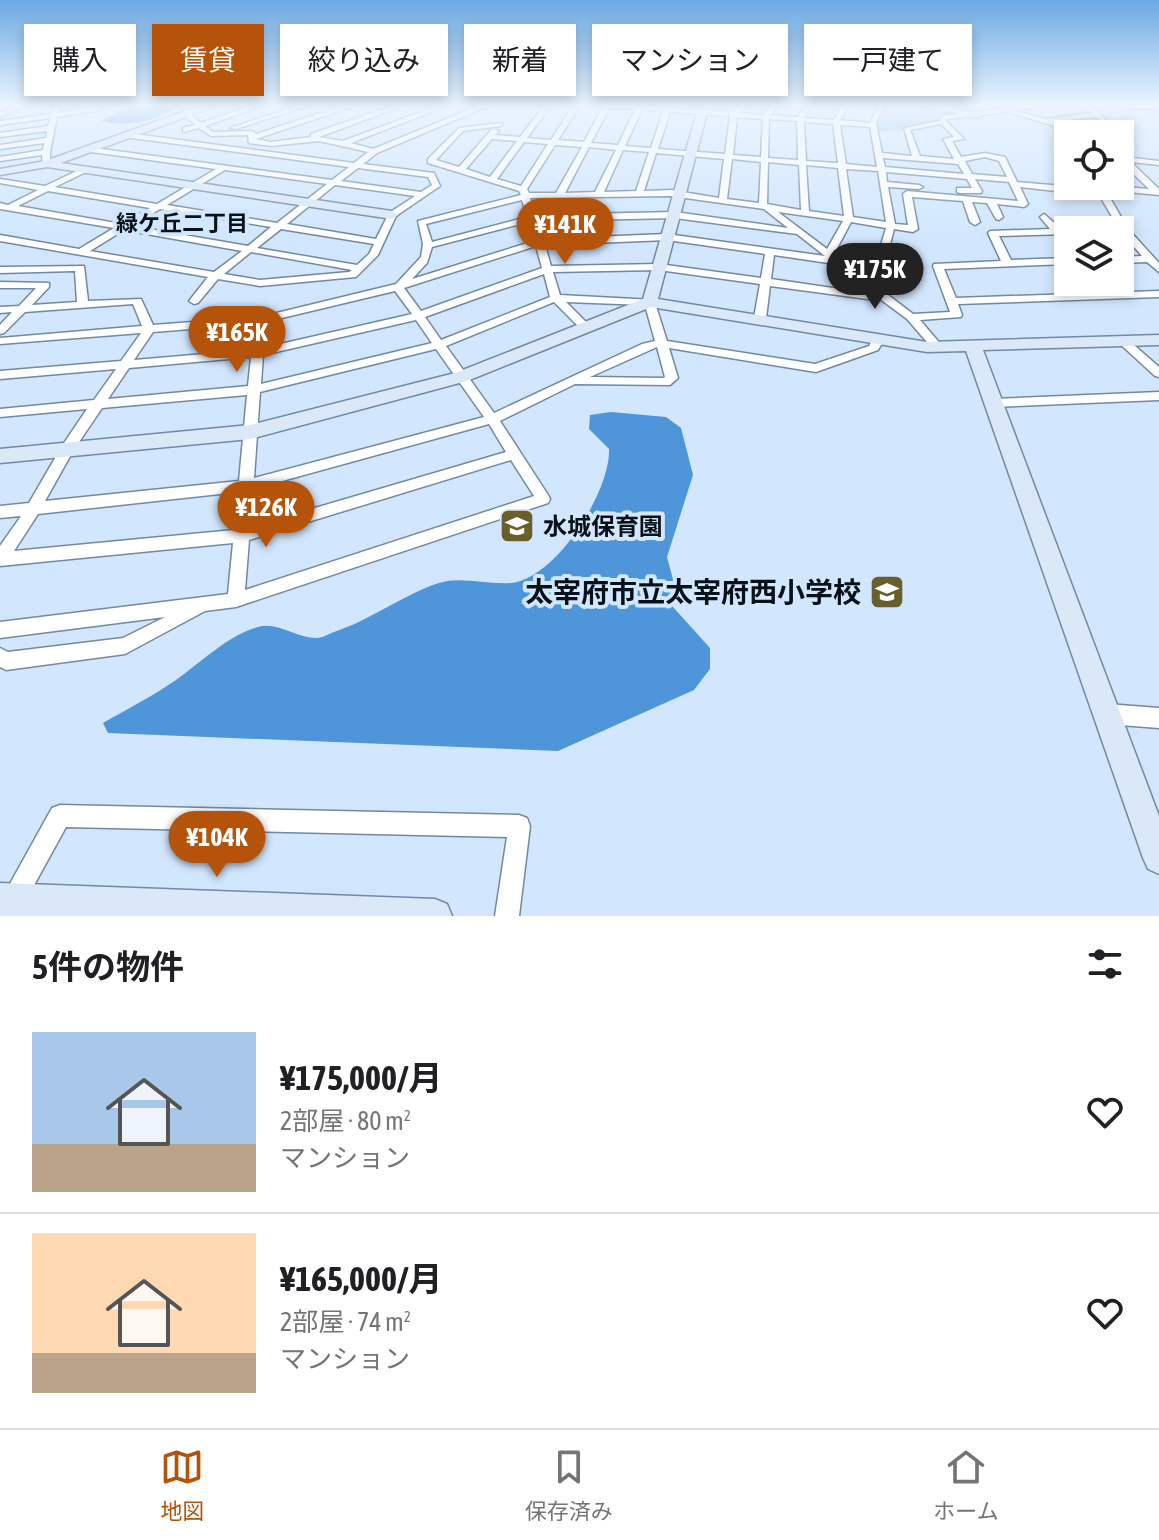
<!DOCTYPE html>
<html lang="ja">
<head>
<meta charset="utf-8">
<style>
	:root { --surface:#fff; --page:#f2f2f2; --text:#202124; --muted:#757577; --line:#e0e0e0; --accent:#b45309 }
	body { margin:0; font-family:"Asap Condensed","Noto Sans JP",sans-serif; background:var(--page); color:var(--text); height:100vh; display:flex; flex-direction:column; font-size:30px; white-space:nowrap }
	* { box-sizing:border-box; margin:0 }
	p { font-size:26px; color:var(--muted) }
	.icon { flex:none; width:44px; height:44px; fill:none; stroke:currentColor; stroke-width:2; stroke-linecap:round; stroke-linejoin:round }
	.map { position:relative; height:916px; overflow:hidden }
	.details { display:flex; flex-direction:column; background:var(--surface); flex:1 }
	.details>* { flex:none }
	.hud { position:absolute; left:24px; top:24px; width:1112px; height:72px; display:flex; gap:16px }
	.fabs { position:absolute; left:1054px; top:120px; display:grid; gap:16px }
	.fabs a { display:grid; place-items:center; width:80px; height:80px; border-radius:0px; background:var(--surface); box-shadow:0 4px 12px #0003; font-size:40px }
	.price { position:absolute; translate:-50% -68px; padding:0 18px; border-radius:28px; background:var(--accent); color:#fff; font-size:26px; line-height:52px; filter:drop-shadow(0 2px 4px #0008) }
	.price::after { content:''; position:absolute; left:50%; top:48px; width:24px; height:18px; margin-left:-12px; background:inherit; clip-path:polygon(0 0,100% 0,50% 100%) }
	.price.on { background:#222; color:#fff }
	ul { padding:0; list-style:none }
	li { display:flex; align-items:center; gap:24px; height:200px; padding:0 32px }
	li+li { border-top:2px solid var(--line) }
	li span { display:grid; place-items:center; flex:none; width:224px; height:160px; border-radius:0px; color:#555 }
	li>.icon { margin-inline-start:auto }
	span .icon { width:96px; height:96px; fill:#fffc; stroke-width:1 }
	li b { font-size:34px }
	h2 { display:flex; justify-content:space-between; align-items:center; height:96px; padding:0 32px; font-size:34px }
	.pill { padding:0 28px; border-radius:0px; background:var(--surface); box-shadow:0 4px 12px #0003; font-size:28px; line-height:72px }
	.pill.on { background:var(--accent); color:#fff }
	.tabs { display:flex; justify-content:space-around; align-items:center; height:112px; border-top:2px solid var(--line); background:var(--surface); font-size:22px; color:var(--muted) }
	.tabs a { display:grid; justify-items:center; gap:4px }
	.tabs .on { color:var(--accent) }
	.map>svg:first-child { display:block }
	.green { fill:#97c0ea }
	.water { fill:#4f95d9 }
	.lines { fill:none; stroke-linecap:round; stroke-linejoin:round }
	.street-casing { stroke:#7189a3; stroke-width:3 }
	.secondary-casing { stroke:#7189a3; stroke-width:3 }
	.primary-casing { stroke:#fff; stroke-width:3 }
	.street { fill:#fff; fill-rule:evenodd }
	.secondary { fill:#dae8f8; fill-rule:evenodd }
	.primary { fill:#b4d2f0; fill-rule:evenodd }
	.labels { text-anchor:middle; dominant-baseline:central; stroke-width:8; stroke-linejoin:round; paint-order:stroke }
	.far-neighbourhood-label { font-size:22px; font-weight:bold; fill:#07111a; stroke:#d2e7fe }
	.poi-label { font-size:24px; font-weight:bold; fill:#07111a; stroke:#d2e7fe; text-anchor:start }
	.near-poi-label { font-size:28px; font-weight:bold; fill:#07111a; stroke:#d2e7fe; text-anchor:end }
</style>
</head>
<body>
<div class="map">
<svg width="1159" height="916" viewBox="0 0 1159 916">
	<rect width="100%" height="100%" fill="#d2e7fe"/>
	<!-- green -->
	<path class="green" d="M885,104H911L968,114L941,115V122L903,127V130L878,131L875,124Z"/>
	<!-- water -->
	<path class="water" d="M167,106L176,108C154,122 125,127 101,121L125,108Z
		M611,412L666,417L681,428L693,475L667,557L674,583L673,607L710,648V669L694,690L558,751L108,733L103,723C127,709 153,696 176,680C202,662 227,636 258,627C278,621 298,639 317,638C322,638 329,634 334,632C371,620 406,593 439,583C462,576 487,585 511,583C556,579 611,490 609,449L589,429L590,415Z"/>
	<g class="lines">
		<!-- street casing -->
		<g class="street-casing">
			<path id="street" d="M18,104H38L16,109L0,117V112Z
				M54,104H60L58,113L102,104L100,110L57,117L50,152V166L43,164L42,155L0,161V157L43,150L44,143L0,149V145L46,138L47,131L0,137V133L48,126L50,118L0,125V121L51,114Z
				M188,104H194L191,110L210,104H221L191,115L201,123L256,104H267L205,126L213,132L252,131L256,134L349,104H360L256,139L271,142L311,137V134L398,104H408L319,137L343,141L442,104H452L351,143L373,149L483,104H493L377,153L363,164L434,173L440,186L396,216L378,255L356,277L260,286L218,279L198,303L194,304L189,301L208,277L0,241V235L79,249L114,228L0,209V203L8,205L38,190L0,183V179L45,186L83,168L87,170L86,172L55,187L157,204L216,169L84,151L83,149L87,147L332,180L349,167L124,137L127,133L354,163L368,152L319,141L271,146L249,143L248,135L211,136L199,128L183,132V128L195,125L183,114ZM358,168L428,177L432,185L421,192L341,181ZM225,170L327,184L277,223L167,205ZM335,185L415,196L389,213L376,239L287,224ZM48,191L150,208L122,224L18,206ZM160,209L271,227L248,246L132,226ZM281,229L374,244L369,254L357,265L257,248ZM124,230L242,251L214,272L90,251ZM251,252L352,270L349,272L260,280L224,274Z
				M302,104H313L236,129L230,128Z
				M545,104H552L527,138L551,140L574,104H581L558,140L584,142L603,107L591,104H644L666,107L669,104H675L673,108L733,112L741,104H748L740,113L764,115L772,104H779L771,115L798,117L805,104H812L804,118L834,120L842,104H849L840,120L870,123L879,104H885L876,123L882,153L912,156L904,128L940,121L942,116L1037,104H1061L1015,111L1045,119L1092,113L1082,104H1089L1114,127V129L1078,133L1008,112L947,119V122L964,139L952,141L961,157L985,153L1005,157L1017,182L1074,187L1078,190L1074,193L1020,187L1028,204L1024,207L997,204L1003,217L999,220L996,219L987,203L972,202L980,222L975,225L970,222L963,201L912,197L918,229L913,232L894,229L883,271L866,278L913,314L950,312L933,266L934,264L1001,261L988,233L990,231L1050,229L1040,217L1044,214L1060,228L1072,230H1068V234L999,236L1011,260L1068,258V264L944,269L956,298L1159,291V297L958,304L962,315L961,317L920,320L943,347L937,350L933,349L907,319L880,299L875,300L770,286L766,318L760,321L754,318L760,284L659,270L553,272L560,295L654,300L667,341L815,364L869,346L874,338L878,337L884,340L878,350L816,372L669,348L678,378L670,385L575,384L500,421L548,495L550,499L548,503L236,607L205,611L125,654L6,670L0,667V648L8,652L123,638L165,617L0,638V622L228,594L233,543L0,566V546L21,516L0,518V506L29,503L62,446L87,409L0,417V409L94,400L116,369L0,379V371L121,361L141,333L0,344V338L142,326L133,304L25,312L4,333L0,334V325L12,312L0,313V307L19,306L36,288H0V282L49,283V287L32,305L77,302L75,271L0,273V267L84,266L88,301L141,299L153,325L260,317L396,284L421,257L423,244L418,221L521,195L519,191L428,163V159L459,128L503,123L501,126L463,131L436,160L459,167L492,129L499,131L495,135L520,137ZM610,107L635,109L618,145L591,143ZM642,110L663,111L651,148L625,146ZM670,112L730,116L725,154L658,149ZM737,117L763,119L761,157L733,155ZM1096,117L1106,126L1078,129L1052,122ZM769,119L797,121L798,160L768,158ZM804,122L833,124L838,163L806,161ZM941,124L954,137L943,139L954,159L920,156L910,130ZM840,125L870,127L877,167L846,164ZM492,139L517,141L490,177L466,169ZM524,142L548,144L521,186L497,179ZM555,145L582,147L556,193H529L527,189ZM589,147L616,150L595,192L565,193ZM623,150L649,152L636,191L604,192ZM656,153L724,159L719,198L671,190L644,191ZM985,157L999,161L1007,177L972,174L965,161ZM883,158L958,164L964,174L885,167ZM732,159L761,162L759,203L727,199ZM768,162L799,165L801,210L767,204ZM806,165L838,168L844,216L809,211ZM846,169L878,171L886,222L853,217ZM886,172L967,179L972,188H957V192L960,193H981L982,191L975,179L1009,182L1018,201L907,191L903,194L908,225L895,224L888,187L919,189L923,187L919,185L887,182ZM671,196L764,209L788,228L675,212L535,215L530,198ZM522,200L527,217L432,242L426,224ZM778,212L843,221L827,249ZM675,218L797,234L825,256L667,234L543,239L537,221ZM528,222L534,241L412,279L427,263L432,247ZM851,222L886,228L874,269L860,273L834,254ZM667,240L765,254L761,278L659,264L551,266L545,245ZM536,246L542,268L421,311L404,288ZM774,255L835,264L874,294L771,279ZM544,274L550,297L441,340L425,317ZM395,291L412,314L263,348L265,322ZM554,302L582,330L586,331L592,328L566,302L645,305L655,341L642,344L494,413L446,346ZM416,320L432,343L261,384L263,355ZM254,324L252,350L134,360L153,332ZM657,347L665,377L663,378L590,377ZM436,349L484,417L254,478L260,392ZM251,357L248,386L108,399L129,368ZM247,395L239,481L45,501L73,451L102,408ZM489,424L506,452L250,527L253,489ZM511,460L534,496L245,590L249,540ZM238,492L234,530L14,551L38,514Z
				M1101,104L1159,106V110L1104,106Z
				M1120,154L1126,157L1159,161V165L1131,162L1159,189V195L1118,191L1110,198L1128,229L1159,263V272L1147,262L1120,263V257L1142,256L1121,232L1101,198L1114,186L1149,189L1120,161Z
				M1123,338L1127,339L1159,367V377L1155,376L1119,343L1117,341Z
				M1159,392V400L993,407L987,403L993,399Z
				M1107,704L1159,708V728L1107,724L1100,721L1097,714L1100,707Z
				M60,805L519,815L527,818L530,826L519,916H495L507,837L66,827L22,907L14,911L6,907L2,899L6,891L52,808Z"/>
		</g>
		<!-- secondary casing -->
		<g class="secondary-casing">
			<path id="secondary" d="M704,104H714L707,113L658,299L927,342L1159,335V345L983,350L1159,816V874L1148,869L1143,858L966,351L927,352L651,307L467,381L250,439L0,463V449L250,425L455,373L643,299L697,112Z
				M912,104H934L983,115L978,118Z
				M186,111L189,116L61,163L392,211L398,215L392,219L47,167L0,175V169L45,161Z
				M0,883L435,899L447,904L452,916H0Z"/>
		</g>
		<!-- primary casing -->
		<g class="primary-casing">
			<path id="primary" d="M1150,104H1159V110Z"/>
		</g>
		<!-- street -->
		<use href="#street" class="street"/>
		<!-- secondary -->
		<use href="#secondary" class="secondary"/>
		<!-- primary -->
		<use href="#primary" class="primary"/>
	</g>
	<!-- sky -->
	<linearGradient id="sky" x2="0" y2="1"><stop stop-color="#6ba8e2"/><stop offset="0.45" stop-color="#ebf4ff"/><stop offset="1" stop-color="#ebf4ff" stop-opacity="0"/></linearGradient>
	<rect width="1159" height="233" fill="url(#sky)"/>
	<!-- icons -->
	<defs>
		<g id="school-square" transform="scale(1.8)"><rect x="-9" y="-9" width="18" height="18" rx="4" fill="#695f2c" stroke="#d2e7fe"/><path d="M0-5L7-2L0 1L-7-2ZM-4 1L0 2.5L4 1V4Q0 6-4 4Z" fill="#fff"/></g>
	</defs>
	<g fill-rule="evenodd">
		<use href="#school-square" x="517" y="526"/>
		<use href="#school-square" x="887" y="592"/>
	</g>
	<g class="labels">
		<!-- far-neighbourhood labels -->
		<g class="far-neighbourhood-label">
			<text x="182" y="223">緑ケ丘二丁目</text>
		</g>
		<!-- poi labels -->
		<g class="poi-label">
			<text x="543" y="526">水城保育園</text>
		</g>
		<!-- near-poi labels -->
		<g class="near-poi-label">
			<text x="861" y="592">太宰府市立太宰府西小学校</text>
		</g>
	</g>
</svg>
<div class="fabs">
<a><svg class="icon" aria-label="locate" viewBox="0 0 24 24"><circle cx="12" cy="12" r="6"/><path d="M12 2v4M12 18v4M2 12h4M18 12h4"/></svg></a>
<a><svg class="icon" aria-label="layers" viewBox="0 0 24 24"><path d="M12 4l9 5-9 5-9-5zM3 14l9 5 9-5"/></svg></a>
</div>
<b class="price" style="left:565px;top:266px">¥141K</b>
<b class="price on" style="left:875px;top:311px">¥175K</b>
<b class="price" style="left:237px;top:374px">¥165K</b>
<b class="price" style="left:266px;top:549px">¥126K</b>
<b class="price" style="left:217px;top:879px">¥104K</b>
<div class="hud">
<a class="pill">購入</a>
<a class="pill on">賃貸</a>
<a class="pill">絞り込み</a>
<a class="pill">新着</a>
<a class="pill">マンション</a>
<a class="pill">一戸建て</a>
</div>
</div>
<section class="details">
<h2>5件の物件<svg class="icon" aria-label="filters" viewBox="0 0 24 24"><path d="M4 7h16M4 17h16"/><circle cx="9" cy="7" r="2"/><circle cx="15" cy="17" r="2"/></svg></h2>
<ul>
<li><span style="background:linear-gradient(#a9c7e8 70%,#b9a48a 0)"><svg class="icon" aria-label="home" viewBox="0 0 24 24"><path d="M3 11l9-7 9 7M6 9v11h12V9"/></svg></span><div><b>¥175,000/月</b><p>2部屋 · 80 m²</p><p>マンション</p></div><svg class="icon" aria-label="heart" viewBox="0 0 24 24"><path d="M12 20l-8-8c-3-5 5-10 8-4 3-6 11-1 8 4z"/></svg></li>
<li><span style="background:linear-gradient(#ffd9b3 75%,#b9a48a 0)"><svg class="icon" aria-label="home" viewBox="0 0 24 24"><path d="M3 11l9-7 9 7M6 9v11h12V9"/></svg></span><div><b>¥165,000/月</b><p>2部屋 · 74 m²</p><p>マンション</p></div><svg class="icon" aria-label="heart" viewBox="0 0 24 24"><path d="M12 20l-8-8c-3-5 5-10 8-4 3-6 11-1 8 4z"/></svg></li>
</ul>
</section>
<nav class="tabs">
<a class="on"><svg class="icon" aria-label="map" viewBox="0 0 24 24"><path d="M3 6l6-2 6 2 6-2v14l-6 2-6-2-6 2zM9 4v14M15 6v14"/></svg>地図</a>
<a><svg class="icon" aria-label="saved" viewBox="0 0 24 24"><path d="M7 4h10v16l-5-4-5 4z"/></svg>保存済み</a>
<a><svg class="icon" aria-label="home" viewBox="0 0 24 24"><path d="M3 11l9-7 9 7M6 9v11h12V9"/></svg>ホーム</a>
</nav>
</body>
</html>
